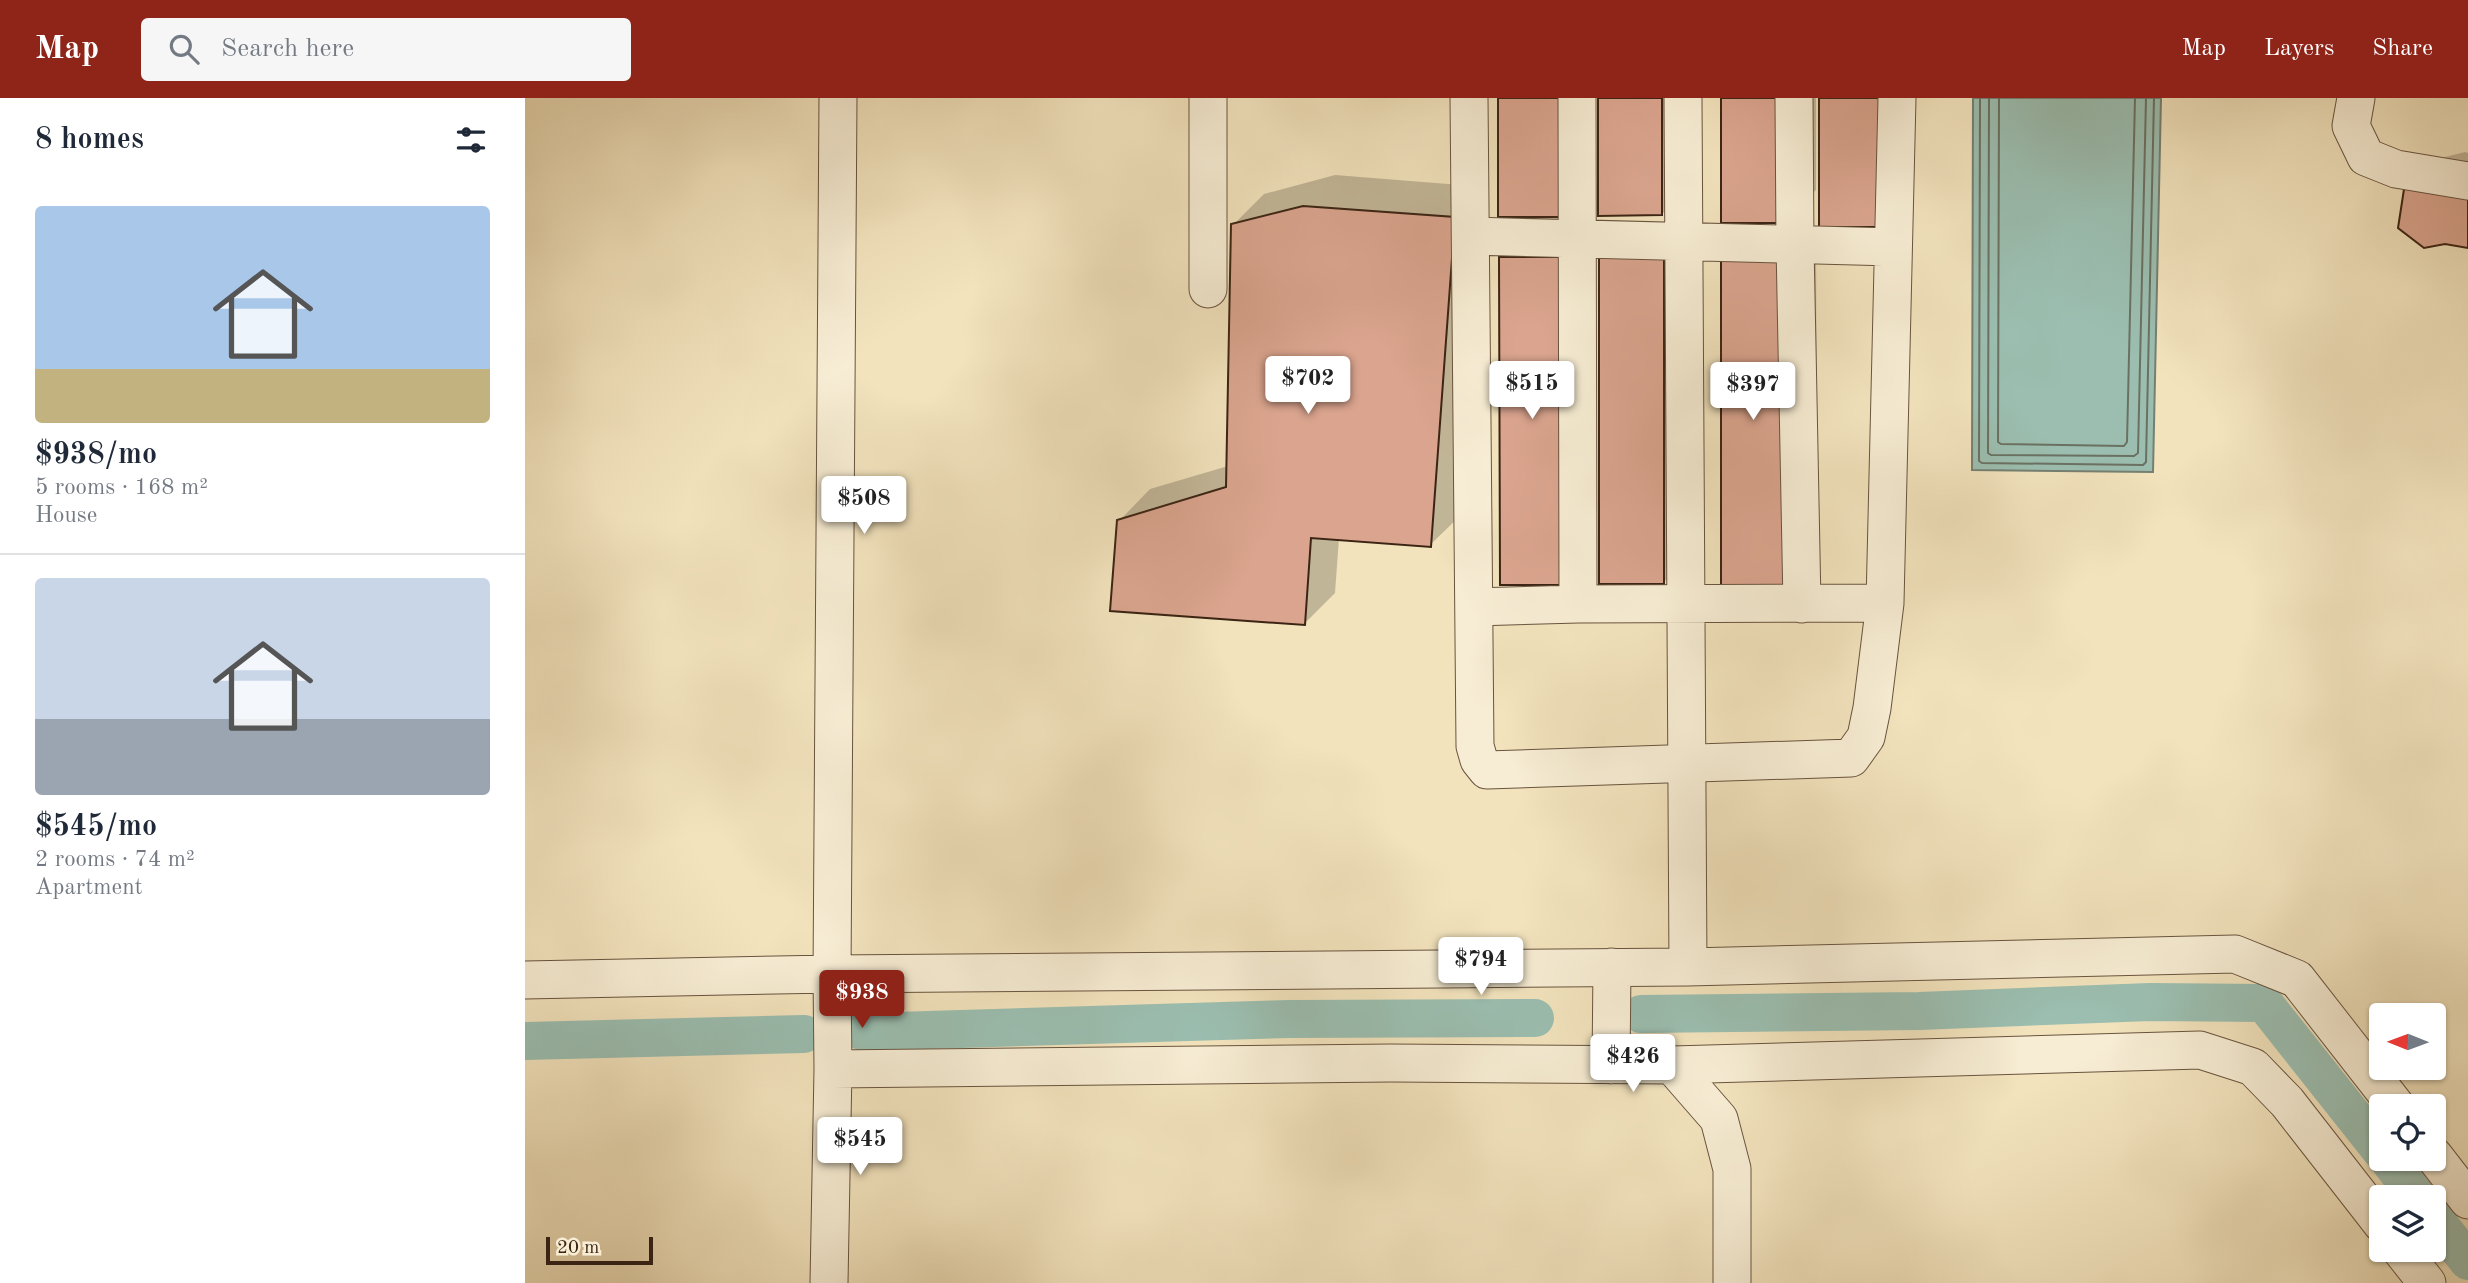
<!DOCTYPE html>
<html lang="en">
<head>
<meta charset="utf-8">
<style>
	:root { --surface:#fff; --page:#f6f6f7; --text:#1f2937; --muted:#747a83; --line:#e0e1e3; --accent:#8f2418 }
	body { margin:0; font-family:"Old Standard TT",serif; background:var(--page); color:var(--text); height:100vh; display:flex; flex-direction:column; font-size:26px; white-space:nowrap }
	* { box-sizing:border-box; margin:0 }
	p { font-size:23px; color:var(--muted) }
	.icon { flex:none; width:38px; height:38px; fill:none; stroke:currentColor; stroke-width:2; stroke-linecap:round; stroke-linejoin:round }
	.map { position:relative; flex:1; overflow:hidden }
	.sheet { display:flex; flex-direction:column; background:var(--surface); width:525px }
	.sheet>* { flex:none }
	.needle { width:46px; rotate:271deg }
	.tools { position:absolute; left:1844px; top:905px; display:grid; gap:14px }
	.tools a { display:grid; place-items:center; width:77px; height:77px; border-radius:7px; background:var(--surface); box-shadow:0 2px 5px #0004; font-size:35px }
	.scale { position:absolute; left:21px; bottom:18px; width:107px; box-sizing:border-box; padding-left:7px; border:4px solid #3b2414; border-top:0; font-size:19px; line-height:24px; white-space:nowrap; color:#3b2414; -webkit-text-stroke:5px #f7edd4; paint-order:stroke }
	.price { position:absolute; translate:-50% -60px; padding:0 16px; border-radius:7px; background:#fff; color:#222; font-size:23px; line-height:46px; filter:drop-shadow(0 2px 4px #0008) }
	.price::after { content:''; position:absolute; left:50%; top:42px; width:21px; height:16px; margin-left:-10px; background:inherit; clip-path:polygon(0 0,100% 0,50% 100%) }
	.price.active { background:var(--accent); color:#fff }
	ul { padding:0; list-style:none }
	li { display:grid; align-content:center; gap:14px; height:371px; padding:0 35px }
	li+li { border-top:2px solid var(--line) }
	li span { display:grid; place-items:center; height:217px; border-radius:7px; color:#555 }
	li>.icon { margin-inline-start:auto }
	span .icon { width:126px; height:126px; fill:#fffc; stroke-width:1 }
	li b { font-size:30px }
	h2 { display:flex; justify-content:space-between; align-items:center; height:84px; padding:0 35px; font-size:30px }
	header { display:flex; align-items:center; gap:42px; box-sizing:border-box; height:98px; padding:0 35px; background:var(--accent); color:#fff }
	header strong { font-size:33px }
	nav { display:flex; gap:38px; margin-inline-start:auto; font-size:24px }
	.search { width:490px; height:63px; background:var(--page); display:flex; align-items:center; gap:18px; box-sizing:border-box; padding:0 24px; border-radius:7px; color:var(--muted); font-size:26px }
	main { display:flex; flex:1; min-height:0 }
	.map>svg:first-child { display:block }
	.water { fill:#9bbeb0; stroke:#758072; stroke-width:2 }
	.shadow { fill:#0003 }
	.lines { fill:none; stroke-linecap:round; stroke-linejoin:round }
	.shore { stroke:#6b7162; stroke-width:2 }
	.canal { stroke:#9bbeb0; stroke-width:38 }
	.building { fill:#daa48e; stroke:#3b2414; stroke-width:2 }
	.minor-casing { stroke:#69543e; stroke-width:39 }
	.minor { stroke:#f7edd4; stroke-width:37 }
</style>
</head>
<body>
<header>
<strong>Map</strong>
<div class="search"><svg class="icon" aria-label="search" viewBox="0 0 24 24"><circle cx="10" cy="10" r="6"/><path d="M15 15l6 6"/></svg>Search here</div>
<nav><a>Map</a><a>Layers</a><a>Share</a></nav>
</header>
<main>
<section class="sheet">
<h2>8 homes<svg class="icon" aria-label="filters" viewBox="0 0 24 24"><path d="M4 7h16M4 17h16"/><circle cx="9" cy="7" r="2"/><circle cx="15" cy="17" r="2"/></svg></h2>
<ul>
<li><span style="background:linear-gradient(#a9c7e8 75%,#c2b280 0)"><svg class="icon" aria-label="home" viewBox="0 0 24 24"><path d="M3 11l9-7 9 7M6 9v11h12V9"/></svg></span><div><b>$938/mo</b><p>5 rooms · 168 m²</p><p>House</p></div></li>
<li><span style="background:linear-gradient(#c9d6e8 65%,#9aa5b1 0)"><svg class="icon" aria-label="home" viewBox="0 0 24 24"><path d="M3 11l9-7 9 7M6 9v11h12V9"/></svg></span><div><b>$545/mo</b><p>2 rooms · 74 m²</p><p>Apartment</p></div></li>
</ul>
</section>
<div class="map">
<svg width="1943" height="1185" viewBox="0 0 1943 1185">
	<rect width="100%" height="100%" fill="#f2e3bd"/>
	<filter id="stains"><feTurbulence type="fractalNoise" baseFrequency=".00286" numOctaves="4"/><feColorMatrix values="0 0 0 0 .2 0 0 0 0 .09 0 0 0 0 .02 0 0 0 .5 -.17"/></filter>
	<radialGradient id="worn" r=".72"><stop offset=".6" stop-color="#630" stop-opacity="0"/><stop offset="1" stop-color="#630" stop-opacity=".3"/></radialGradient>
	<!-- water -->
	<path class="water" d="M1448,0H1636L1628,374L1447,372Z"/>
	<!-- shadow -->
	<path class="shadow" d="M1074,0H1168V85L1137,116Z
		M1197,0H1291V92L1260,123Z
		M1940,54L1943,55V148L1912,61Z
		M810,77L961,89L937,416L905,447L814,440L810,495L779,526L594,423L625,391L703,368L708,127L739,96Z
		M1169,127L1170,453L1139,484L1075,158Z
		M1007,128H1069L1070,455L976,159Z
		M1291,129L1292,456L1261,487Z"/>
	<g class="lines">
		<!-- shore -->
		<path class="shore" d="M1455,0L1454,363L1457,365L1618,367L1621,364L1629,0
			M1464,0L1463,355L1466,357L1609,358L1613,355L1621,0
			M1474,0L1473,344L1476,346L1599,348L1602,344L1610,0"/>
		<!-- canal -->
		<path class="canal" d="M1116,916L1394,913L1625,904L1739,905L1857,1054
			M338,934L765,921L1010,920
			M0,943L279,936
			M1862,1060L1892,1099
			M1909,1120L1943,1163"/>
	</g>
	<!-- building -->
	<path class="building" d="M973,0H1038V119H973Z
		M1073,0H1137V117L1073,118Z
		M1196,0H1260L1261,125H1196Z
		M1294,0H1359V129H1294Z
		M1908,84L1943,97V150L1920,146L1899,150L1873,130L1879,91Z
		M778,108L930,119L906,449L786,440L780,527L585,513L592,422L701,389L706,126Z
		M1074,157H1139V486H1074Z
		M974,159H1039V487H975Z
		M1196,160H1261V488L1196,489Z"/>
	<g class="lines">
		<!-- minor casing -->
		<g class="minor-casing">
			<path id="minor" d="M944,0L950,648L954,662L962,672L1326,660L1341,639L1347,610L1360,505L1372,0
				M1052,0L1053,506L1360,505
				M1158,0L1163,869
				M1269,0L1270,146L1277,506
				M1831,0L1826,28L1841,59L1871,71L1943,83
				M946,138L1368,149
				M683,191V0
				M949,509L1053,506
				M0,882L307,876L1163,869L1710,856L1772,881L1871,1008
				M1086,967L1087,869
				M1147,967L1194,1021L1207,1071V1185
				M308,971L866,965L1147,967L1675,952L1728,969L1762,1004L1857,1126
				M1909,1058L1943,1102
				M1876,1152L1902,1185
				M304,1185L308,971L307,876L313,0"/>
		</g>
		<!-- minor -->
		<use href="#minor" class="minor"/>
	</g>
	<rect width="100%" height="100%" filter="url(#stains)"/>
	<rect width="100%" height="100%" fill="url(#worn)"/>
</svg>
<div class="tools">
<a><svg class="needle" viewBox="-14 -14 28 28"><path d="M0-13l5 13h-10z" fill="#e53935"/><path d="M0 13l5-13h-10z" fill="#747a83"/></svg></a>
<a><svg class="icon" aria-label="locate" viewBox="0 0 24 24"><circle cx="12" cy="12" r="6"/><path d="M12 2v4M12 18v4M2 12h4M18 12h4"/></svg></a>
<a><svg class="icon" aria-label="layers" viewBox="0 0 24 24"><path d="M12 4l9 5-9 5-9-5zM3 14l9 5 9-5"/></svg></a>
</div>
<div class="scale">20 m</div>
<b class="price" style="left:783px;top:318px">$702</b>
<b class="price" style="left:1007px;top:323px">$515</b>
<b class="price" style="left:1228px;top:324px">$397</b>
<b class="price" style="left:339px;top:438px">$508</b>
<b class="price" style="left:956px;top:899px">$794</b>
<b class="price active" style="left:337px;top:932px">$938</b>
<b class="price" style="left:1108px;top:996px">$426</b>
<b class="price" style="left:335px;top:1079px">$545</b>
</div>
</main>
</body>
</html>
